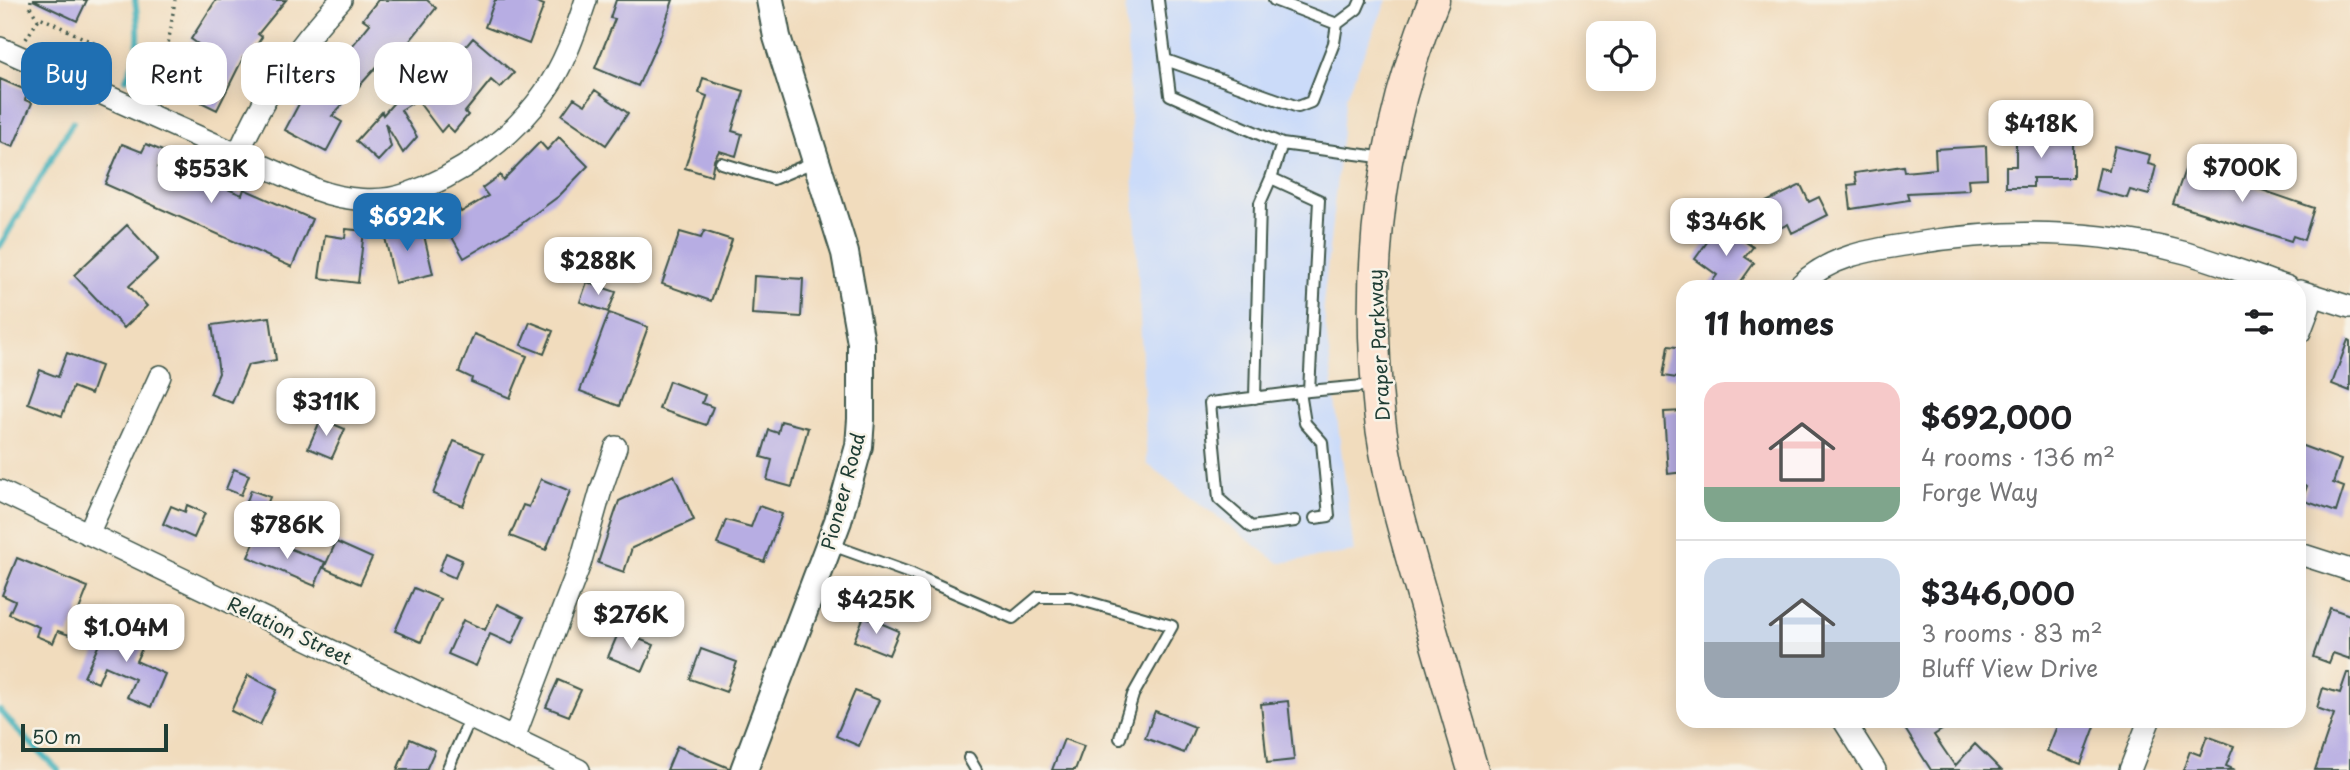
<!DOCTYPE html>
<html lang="en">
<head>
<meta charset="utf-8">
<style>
	:root { --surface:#fff; --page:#f2f2f2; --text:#202124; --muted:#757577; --line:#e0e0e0; --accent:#1f6fb2 }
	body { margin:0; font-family:"Playpen Sans",sans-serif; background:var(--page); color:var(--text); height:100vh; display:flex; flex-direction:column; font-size:26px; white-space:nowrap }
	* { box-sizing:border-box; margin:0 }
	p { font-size:23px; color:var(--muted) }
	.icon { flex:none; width:38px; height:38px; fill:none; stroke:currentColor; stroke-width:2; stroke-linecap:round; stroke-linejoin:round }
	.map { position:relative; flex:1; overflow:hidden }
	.details { position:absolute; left:1676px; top:280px; width:630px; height:448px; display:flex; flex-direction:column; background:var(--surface); border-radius:21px; box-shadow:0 4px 18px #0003 }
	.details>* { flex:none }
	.hud { position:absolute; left:21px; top:42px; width:665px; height:63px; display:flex; gap:14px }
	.tools { position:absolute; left:1586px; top:21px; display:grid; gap:14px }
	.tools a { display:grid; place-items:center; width:70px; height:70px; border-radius:14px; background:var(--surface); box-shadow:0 4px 18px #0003; font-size:35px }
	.scale { position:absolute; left:21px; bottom:18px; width:147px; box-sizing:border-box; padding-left:7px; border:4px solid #1f3d34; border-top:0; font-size:19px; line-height:24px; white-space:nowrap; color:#1f3d34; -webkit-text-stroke:5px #f7f3e8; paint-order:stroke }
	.price { position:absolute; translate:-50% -60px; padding:0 16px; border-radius:14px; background:#fff; color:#222; font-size:23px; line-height:46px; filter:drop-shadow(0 2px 4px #0008) }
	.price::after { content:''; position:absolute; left:50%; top:42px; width:21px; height:16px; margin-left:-10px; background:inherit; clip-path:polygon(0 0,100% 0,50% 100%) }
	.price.on { background:var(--accent); color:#fff }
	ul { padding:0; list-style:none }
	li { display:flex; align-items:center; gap:21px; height:175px; padding:0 28px }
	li+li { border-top:2px solid var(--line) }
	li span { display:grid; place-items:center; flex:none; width:196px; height:140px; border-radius:21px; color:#555 }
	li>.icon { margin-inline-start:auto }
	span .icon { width:84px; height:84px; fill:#fffc; stroke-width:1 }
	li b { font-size:30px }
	h2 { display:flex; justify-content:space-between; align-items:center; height:84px; padding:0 28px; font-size:30px }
	.tag { padding:0 24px; border-radius:21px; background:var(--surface); box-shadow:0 4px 18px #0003; font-size:24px; line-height:63px }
	.tag.on { background:var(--accent); color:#fff }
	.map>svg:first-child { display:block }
	.built { fill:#cbdbf9 }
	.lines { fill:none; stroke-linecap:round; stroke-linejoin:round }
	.stream { stroke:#40b0b9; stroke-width:6 }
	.building { fill:#b7ade3 }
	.service-casing { stroke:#3e5549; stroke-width:14 }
	.minor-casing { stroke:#3e5549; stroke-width:24 }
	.tertiary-casing { stroke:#3e5549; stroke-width:30 }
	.secondary-casing { stroke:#3e5549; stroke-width:33 }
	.path { stroke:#3e5549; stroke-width:3.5; stroke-dasharray:2 5; stroke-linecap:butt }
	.service { stroke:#fff; stroke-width:10 }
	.minor { stroke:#fff; stroke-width:21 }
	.tertiary { stroke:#fff; stroke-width:26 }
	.secondary { stroke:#fde4d1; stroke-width:30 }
	.labels { text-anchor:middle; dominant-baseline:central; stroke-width:5; stroke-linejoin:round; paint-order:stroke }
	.street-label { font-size:19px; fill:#1f3d34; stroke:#f7f3e8 }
</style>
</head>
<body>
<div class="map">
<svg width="2350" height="770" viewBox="0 0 2350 770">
	<rect width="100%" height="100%" fill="#f7f3e8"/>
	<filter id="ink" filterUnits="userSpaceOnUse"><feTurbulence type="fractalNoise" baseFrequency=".0143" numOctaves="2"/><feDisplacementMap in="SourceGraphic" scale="14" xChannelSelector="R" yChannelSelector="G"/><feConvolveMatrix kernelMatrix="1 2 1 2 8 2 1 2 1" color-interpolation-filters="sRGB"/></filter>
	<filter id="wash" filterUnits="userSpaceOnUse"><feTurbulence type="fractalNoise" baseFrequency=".00686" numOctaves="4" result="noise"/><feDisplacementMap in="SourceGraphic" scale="28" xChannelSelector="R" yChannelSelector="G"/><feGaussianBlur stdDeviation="1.57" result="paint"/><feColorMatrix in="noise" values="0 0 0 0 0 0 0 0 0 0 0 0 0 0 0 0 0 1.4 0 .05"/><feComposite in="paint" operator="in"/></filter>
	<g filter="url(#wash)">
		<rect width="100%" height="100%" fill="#f1dcbd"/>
		<!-- built -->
		<path class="built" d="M1125,0H1387L1346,96L1323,305L1354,552L1279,563L1147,464Z"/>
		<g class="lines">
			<!-- stream -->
			<path class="stream" d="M126,79C141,49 140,33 135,0
				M0,246L73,122
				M0,710L17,730L58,770"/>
		</g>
		<g id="blocks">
			<!-- building -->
			<path class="building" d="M33,0H87L77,21Z
				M216,0H286L258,34L262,37L246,61L243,58L217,110L176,90L198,44L191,39Z
				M378,0H427L436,8L389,67L381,62L332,116L342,122L326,152L285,130L301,100L326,74L322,71L330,62L326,58L339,43L348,51L370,24L363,19Z
				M495,0H532L544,5L529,44L485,27Z
				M616,0H673L661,35L638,86L595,68L615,19L610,18Z
				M473,38L514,73L500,88L491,80L465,112L468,115L454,132L447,125L441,132L417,100L401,110L417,137L403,153L385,123L391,147L378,161L356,141L382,112L383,115L412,82L420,89L428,80L433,85Z
				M703,78L744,91L732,131L742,134L736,156L719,151L714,160L711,176L685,168L707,96L699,93Z
				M0,79L28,91L25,100L32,103L13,147L0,142Z
				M595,90L628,113L606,145L562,115L574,98L585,105Z
				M2016,136H2073V178H2033V187H2006V166H2016Z
				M559,137L588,166L559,196L517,227L464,258L438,213L456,203L461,212L488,196L482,188L500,175L503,180L540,142L547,150Z
				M122,144L142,152L146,144L165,152L158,168L191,181L196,168L211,174L208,181L242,195L244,189L312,219L292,267L105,184Z
				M1986,146L1987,178L1968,179L1969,190L1907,193L1909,200L1851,209L1848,185L1857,184L1855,173L1903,166L1904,172L1936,169L1935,149Z
				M2115,146L2150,155L2148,164L2156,166L2149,195L2130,190L2127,198L2095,190L2100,168L2109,170Z
				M2187,164L2314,208L2304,240L2293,236L2291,241L2173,204Z
				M1801,185L1809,202L1819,197L1828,215L1792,233L1788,224L1770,233L1756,207Z
				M409,222L411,233L423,231L433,274L395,283L383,228Z
				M1720,224L1753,247L1745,257L1754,263L1737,287H1708L1717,275L1695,259Z
				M127,225L158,259L129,286L147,306L124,328L74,275Z
				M346,229L364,231L358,283L319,278L325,235L345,238Z
				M704,231L732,240L711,301L662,284L680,232L701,238Z
				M754,276L803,279L801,317L752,314Z
				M587,282L616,292L608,312L580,302Z
				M609,313L648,327L619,406L580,391Z
				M270,317L276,360L248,365L232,403L210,394L219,373L212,325Z
				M530,322L553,331L544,354L521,345Z
				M474,334L527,356L510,398L471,382L472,378L459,372Z
				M2348,340L2350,341V391L2332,384Z
				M1668,346L1684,348V379L1663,376Z
				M67,353L101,366L91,394L73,387L62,416L28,403L40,370L58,377Z
				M669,381L705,395L702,403L713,407L706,425L659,409Z
				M1684,411V472L1668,474L1664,412Z
				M321,419L345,429L332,458L308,448Z
				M781,421L808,428L792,487L767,480L772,460L761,457L769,430L778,433Z
				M454,441L484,453L463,506L433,494Z
				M2300,445L2341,460L2333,483L2344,487L2336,512L2302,500L2307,486L2300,483Z
				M234,469L249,475L241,495L226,489Z
				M674,475L694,520L632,548L624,572L598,563L619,501Z
				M541,479L570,491L546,550L510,536L523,505L529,507Z
				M251,490L270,497L260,522L242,515Z
				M187,505L205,513L194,538L163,524L171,506L185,512Z
				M759,506L782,514L764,562L717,544L726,520L751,527Z
				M257,536L325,562L315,586L248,557Z
				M336,542L372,558L360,584L324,568Z
				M446,553L462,560L455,578L439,571Z
				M17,558L88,587L69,635L58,631L53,643L36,636L39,627L9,614L15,601L2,595Z
				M414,588L440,599L421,642L395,631Z
				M497,604L524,617L512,644L490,634L476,666L448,654L463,620L485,630Z
				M2330,608L2350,615V659L2333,653L2329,663L2313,657Z
				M864,616L899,631L889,655L854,641Z
				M116,624L147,638L136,661L165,674L151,707L127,697L135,679L105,666L98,683L84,677L105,631L112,634Z
				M619,631L654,645L643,671L608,657Z
				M701,649L737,662L726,692L690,679Z
				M2347,673H2350V770H2315L2334,714L2317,708L2323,688L2340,693Z
				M248,675L277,690L260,725L231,711Z
				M558,680L581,690L569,716L546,707Z
				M855,691L879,700L859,746L836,736Z
				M1288,701L1294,760L1267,763L1261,704Z
				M1155,711L1195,727L1184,753L1145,738Z
				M1900,721H1956L1934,735L1955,766L1975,744L2001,770H1931Z
				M2059,721H2097L2081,764L2047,751Z
				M2207,736L2234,746L2226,766L2235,770H2183L2190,751L2200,755Z
				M410,739L435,750L426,770H397Z
				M1064,739L1084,746L1075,770H1052Z
				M677,746L729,768V770H667Z"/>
		</g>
	</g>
	<g filter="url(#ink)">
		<use href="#blocks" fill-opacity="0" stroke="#3e5549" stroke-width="2"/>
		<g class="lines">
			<!-- service casing -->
			<g class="service-casing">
				<path id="service" d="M1158,0L1170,95L1282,144L1386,158
					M1274,0L1337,24
					M1166,60L1298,107L1311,102L1334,43L1337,24L1357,9L1361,0
					M1282,144L1271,178L1319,200L1309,391L1374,385
					M721,163L773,179L816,161
					M1300,392L1305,423L1322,442L1329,516L1315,518
					M1255,398L1260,203L1271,178
					M1295,521L1251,527L1219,499L1210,403L1309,391
					M829,544L912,574L1013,618L1038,597H1071L1172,626L1133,695L1120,738
					M969,758L976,770
					M447,770L471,717"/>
			</g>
			<!-- minor casing -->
			<g class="minor-casing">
				<path id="minor" d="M0,48L317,190C344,200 379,204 407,194C458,177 513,138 544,93C564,65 575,33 586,0
					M237,156C266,91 293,51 341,0
					M1798,287C1829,256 1869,250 1910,244C2003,229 2094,228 2186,253C2220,263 2254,276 2288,287
					M2300,291L2350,307
					M2300,332L2314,295
					M0,491L579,770
					M88,534L160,376
					M2300,554L2350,570
					M1844,721L1875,770
					M514,738L580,564L601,490L616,447
					M2130,770L2149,721"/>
			</g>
			<!-- tertiary casing -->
			<g class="tertiary-casing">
				<path id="tertiary" d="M744,770L838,521L859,446L861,419V343L845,253L777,37L770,0"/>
			</g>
			<!-- secondary casing -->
			<g class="secondary-casing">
				<path id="secondary" d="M1434,0C1380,132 1364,269 1379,411C1385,468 1402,526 1418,582C1436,645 1454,707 1473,770"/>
			</g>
			<!-- path -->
			<path class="path" d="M31,0L30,7L38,20
				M26,39L40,17L100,46L91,67
				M147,94L167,51L175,0"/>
			<!-- service -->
			<use href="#service" class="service"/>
			<!-- minor -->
			<use href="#minor" class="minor"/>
			<!-- tertiary -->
			<use href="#tertiary" class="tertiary"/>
			<!-- secondary -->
			<use href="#secondary" class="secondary"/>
		</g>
	</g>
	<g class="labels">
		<!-- street labels -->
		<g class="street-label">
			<text transform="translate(1378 345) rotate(-93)">Draper Parkway</text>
			<text transform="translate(842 491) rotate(-75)">Pioneer Road</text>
			<text transform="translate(290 630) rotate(25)">Relation Street</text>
		</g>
	</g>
</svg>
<div class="tools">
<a><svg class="icon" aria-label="locate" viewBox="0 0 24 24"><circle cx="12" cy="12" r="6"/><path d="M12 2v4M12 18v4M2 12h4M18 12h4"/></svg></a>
</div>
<div class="scale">50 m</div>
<b class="price" style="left:2041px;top:160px">$418K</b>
<b class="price" style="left:2242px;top:204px">$700K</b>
<b class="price" style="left:211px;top:205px">$553K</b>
<b class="price on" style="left:407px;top:253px">$692K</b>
<b class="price" style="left:1726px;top:258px">$346K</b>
<b class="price" style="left:598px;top:297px">$288K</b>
<b class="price" style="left:326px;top:438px">$311K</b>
<b class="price" style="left:287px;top:561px">$786K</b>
<b class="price" style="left:876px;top:636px">$425K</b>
<b class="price" style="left:631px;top:651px">$276K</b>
<b class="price" style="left:126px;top:664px">$1.04M</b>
<div class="hud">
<a class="tag on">Buy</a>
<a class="tag">Rent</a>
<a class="tag">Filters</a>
<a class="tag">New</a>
</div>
<section class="details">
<h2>11 homes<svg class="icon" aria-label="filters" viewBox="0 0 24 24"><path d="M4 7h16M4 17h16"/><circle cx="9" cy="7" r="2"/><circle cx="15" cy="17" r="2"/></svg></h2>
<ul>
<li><span style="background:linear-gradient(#f6c9c9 75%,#7fa58c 0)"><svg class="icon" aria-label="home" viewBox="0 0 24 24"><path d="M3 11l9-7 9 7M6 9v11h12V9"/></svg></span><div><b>$692,000</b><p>4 rooms · 136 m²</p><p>Forge Way</p></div></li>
<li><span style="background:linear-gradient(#c9d6e8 60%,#9aa5b1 0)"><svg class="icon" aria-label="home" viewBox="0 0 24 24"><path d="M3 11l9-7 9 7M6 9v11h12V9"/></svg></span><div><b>$346,000</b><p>3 rooms · 83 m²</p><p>Bluff View Drive</p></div></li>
</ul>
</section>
</div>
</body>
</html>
